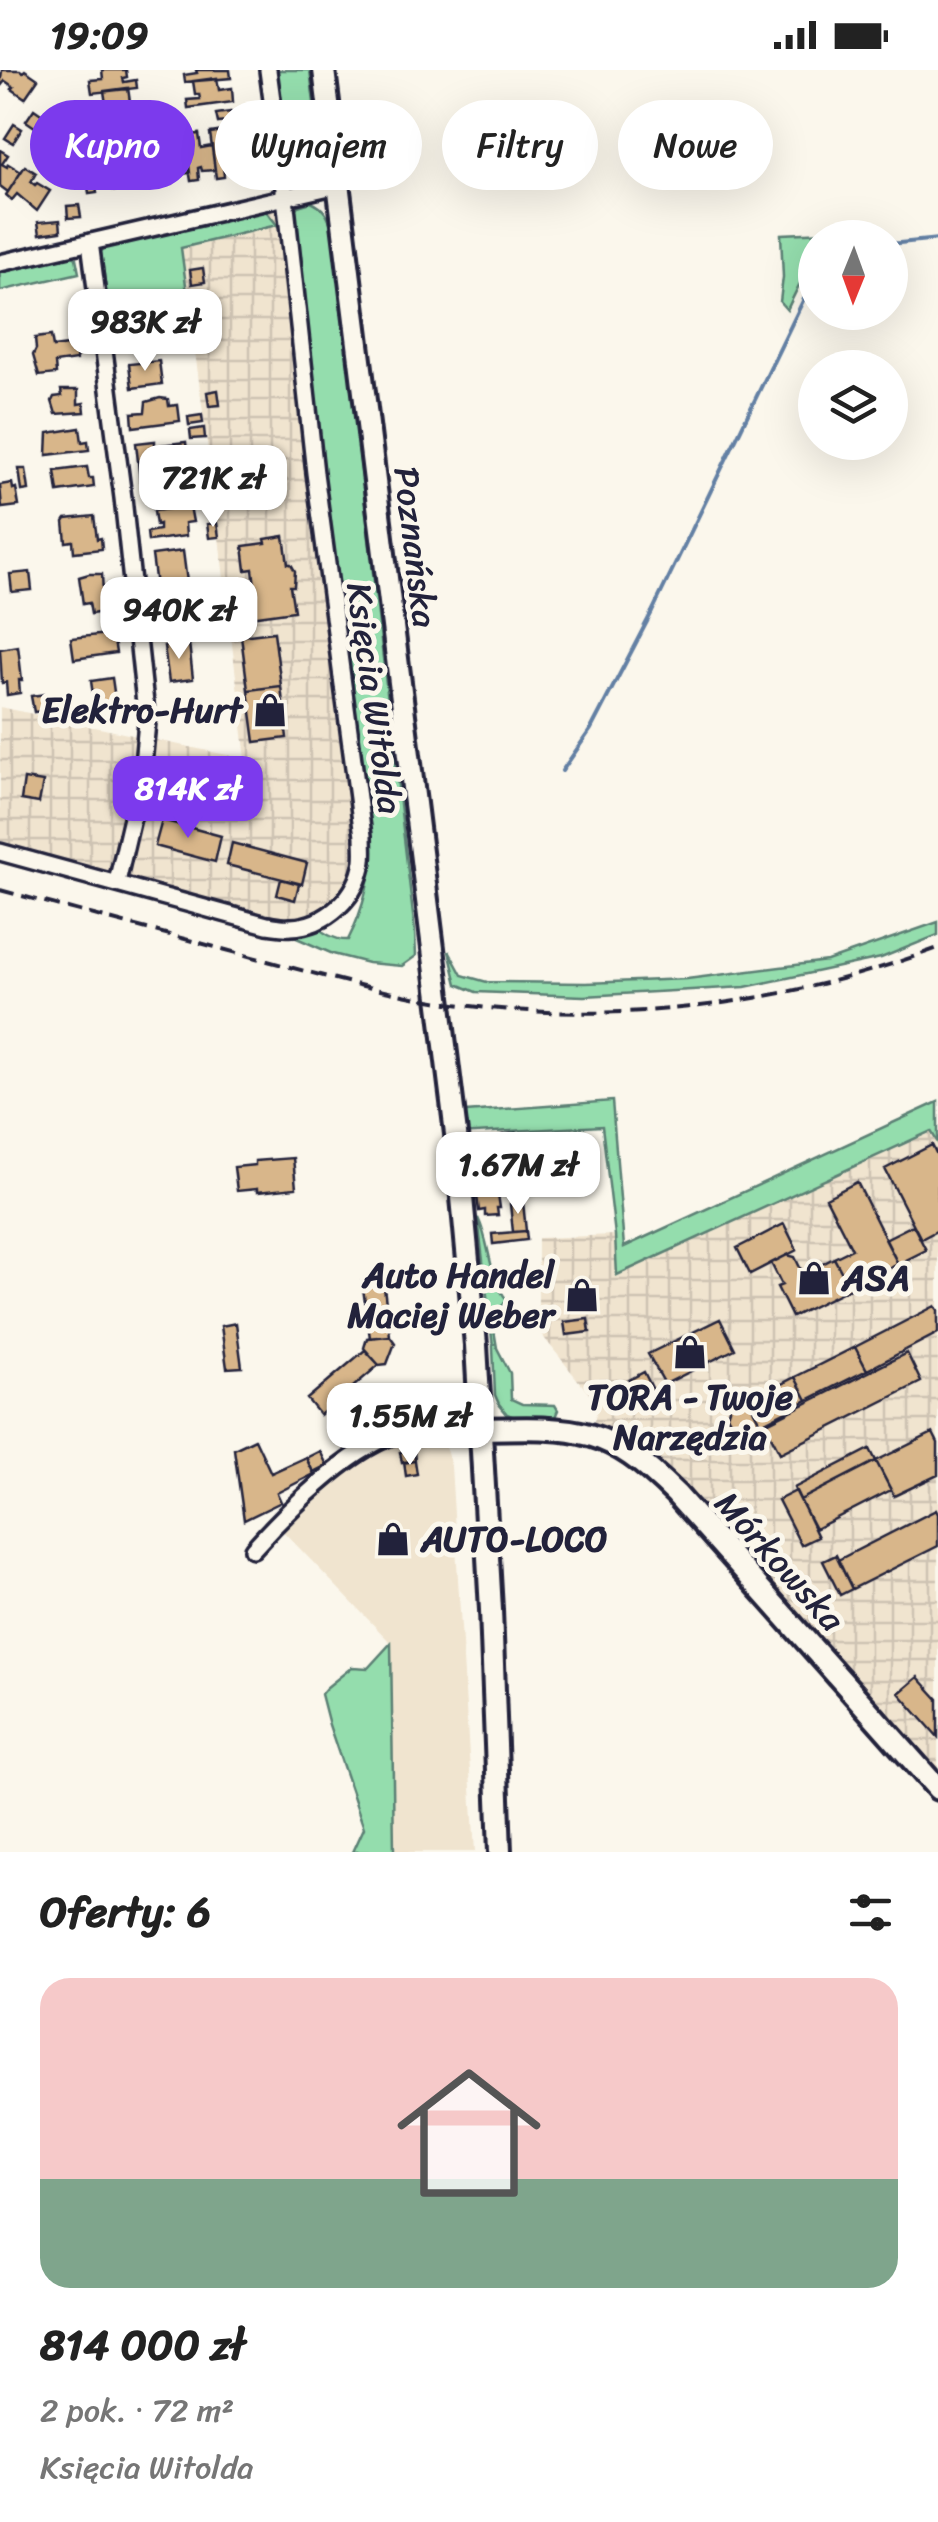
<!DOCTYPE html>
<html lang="pl">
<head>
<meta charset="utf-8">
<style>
	:root { --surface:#fff; --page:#f2f2f2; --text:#222; --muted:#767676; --accent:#7c3aed }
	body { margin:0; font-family:Sriracha,sans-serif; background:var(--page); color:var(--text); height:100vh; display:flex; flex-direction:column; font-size:38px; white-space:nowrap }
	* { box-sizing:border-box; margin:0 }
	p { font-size:32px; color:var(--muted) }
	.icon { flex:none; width:55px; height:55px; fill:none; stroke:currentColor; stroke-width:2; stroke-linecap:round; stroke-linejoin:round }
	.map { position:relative; height:1782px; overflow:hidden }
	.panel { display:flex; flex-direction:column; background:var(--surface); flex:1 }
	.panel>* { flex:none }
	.hud { position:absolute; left:30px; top:30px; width:880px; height:90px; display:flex; gap:20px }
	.needle { width:65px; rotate:181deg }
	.fabs { position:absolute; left:798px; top:150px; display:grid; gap:20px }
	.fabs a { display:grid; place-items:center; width:110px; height:110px; border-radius:50%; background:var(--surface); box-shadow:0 10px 40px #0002; font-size:50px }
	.price { position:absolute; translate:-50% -85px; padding:0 22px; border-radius:20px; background:#fff; color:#222; font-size:32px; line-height:65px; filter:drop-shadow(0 2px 5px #0008) }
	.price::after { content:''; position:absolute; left:50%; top:60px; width:30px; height:22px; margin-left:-15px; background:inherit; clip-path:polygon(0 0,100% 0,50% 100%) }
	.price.selected { background:var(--accent); color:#fff }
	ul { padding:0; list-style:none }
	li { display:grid; align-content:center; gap:20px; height:530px; padding:0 40px }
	li span { display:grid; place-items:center; height:310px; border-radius:30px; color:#555 }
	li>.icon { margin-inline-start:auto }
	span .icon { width:180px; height:180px; fill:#fffc; stroke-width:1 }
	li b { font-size:42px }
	h2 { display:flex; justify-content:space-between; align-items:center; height:120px; padding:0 40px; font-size:42px }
	.tag { padding:0 35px; border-radius:45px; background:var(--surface); box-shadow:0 10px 40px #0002; font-size:35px; line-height:90px }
	.tag.selected { background:var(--accent); color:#fff }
	.status { display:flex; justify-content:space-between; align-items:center; height:70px; padding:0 50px; background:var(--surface); direction:ltr }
	.status svg { height:28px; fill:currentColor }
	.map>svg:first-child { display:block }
	.built { fill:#f0e4cf }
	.industrial { fill:url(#industrial-grid) }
	.grass { fill:#94ddad; stroke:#5b8074; stroke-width:2.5 }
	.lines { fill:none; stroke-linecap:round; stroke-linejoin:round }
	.stream { stroke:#6480a4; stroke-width:4 }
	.building { fill:#d8b68a; stroke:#22223b; stroke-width:2.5 }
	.street-casing { stroke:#22223b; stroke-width:22 }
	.secondary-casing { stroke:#22223b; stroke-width:28 }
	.street { stroke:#fbf7ec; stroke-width:15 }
	.secondary { stroke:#fbf7ec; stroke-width:20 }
	.rail { stroke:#22223b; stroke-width:4; stroke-dasharray:15 8; stroke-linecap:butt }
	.labels { text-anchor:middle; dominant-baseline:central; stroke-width:10; stroke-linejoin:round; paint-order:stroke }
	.street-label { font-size:35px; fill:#22223b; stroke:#fbf7ec }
	.poi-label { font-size:35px; font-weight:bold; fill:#22223b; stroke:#fbf7ec; text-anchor:end }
</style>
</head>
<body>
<div class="status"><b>19:09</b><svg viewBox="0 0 49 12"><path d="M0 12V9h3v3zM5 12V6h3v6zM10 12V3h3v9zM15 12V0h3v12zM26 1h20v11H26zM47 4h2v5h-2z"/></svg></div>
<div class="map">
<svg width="938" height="1782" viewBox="0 0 938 1782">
	<defs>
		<pattern id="industrial-grid" width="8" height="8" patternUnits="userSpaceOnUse" patternTransform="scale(2.5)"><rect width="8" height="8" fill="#f0e4cf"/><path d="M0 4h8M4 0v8" fill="none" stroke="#cec3b3"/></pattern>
	</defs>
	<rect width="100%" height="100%" fill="#fbf7ec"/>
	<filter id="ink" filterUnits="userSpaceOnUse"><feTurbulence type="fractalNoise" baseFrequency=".01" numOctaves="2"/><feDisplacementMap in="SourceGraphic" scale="20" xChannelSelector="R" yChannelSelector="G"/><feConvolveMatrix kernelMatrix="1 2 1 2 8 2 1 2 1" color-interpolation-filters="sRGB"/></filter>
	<g filter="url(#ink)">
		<!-- built -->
		<path class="built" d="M440,1360L451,1396L475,1782H394L391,1573L276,1454L373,1374Z"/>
		<!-- industrial -->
		<path class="industrial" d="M285,127L363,793L339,838L292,858L0,782V637L246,689L214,426L178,152Z
			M938,1058V1719L676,1424L590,1364L597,1341L594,1330L533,1254L538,1242V1168L615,1165L617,1204Z"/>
		<!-- grass -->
		<path class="grass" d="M275,0H310L322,99L308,112C298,112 293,112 287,104Z
			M311,132C325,138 328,146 333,160L415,862L416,886L402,896L368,893L333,884L267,855L313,853C321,862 336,871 348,870C364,839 372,803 372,768L323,408L293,142L298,136Z
			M246,136L266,141L277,155L181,178L188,230L109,243L101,182L112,167Z
			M830,162L881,163L852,167L815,168C815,188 796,220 787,240L780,232L783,207L781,164Z
			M61,179L76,188L79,203L0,221V193Z
			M938,852V865L881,888L745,917L584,926L476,922L457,914L449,881L462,905L487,912L586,913L687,909L827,891Z
			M612,1031L624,1177L938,1032V1073L931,1061L617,1205L615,1165L602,1056L456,1064L453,1043Z
			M478,1148C491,1175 488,1207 507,1230L498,1241L494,1260L497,1278L510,1303L511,1329L522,1334L555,1335L558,1340L555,1347L517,1348L507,1344L499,1334L495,1325L493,1277Z
			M391,1573L394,1782H353L364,1758L329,1655L321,1624L326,1618L352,1597L368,1598Z"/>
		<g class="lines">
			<!-- stream -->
			<path class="stream" d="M890,174L938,169
				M562,701L591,659L652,542L815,206"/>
		</g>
		<!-- building -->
		<path class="building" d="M2,0H20L23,2L25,0L38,9L25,28L12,19L14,17L5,11L0,17Z
			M102,0H126L127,7L123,8L124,12L136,10L137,18L92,23L90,10L103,9Z
			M196,0H230L231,8L185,12L184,5L197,3Z
			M217,8L219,20L232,18L233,32L188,38L187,30L200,29L199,24H195L193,11Z
			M128,18L130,32L126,33L127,38L139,37L140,43L95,49L93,35L106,34L104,21Z
			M34,39L50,50L42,62L26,51Z
			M231,42L233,51L218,53L216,44Z
			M14,54L22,59L13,73L5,68Z
			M224,61L226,75L239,73L240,83L247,82L249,96L227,98V94L223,95L224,107L216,108L210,63Z
			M199,64L201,78L212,76L215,100L202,101L201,97L198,98L199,110L191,111L184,66Z
			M174,67L176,81L187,79L190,103L177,104L176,100L171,101L173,113L165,115L159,69Z
			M148,71L149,84L162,82L164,106L151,108V104H146L148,117L140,118L134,72Z
			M123,74L124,87L136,85L139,109L126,111L125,107H121L123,120L114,121L108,75Z
			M98,77L99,89L111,88L113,112L101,114L100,110L95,111L97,123L89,124L84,79Z
			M0,80L8,85L2,94L7,97L8,94L21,102L8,122L0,116Z
			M25,96L36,103L31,112L35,115L37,113L50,121L37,141L17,124L12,130L6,125Z
			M79,135L81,147L68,148L67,136Z
			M60,150L61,161L40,164L38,152Z
			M203,198L205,212L192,214L190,200Z
			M144,247L146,260L138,261L139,274L123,276L120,250Z
			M51,266L53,277L74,274L77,279L76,290L55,293L56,304L39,306L33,285L36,279L35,268Z
			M159,291L162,314L132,318L129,294Z
			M61,320H78V334L84,333L85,342L56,344L52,331L54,327L62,326Z
			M218,320L220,335L209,336L207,322Z
			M160,328L168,329L169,336L178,335L180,351L133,357L132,343L145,342L146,332Z
			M202,345L203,353L189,355L188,347Z
			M80,358L82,372L88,371L89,380L47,385L48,363Z
			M204,358L205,368L191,369L190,360Z
			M155,371V378L161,375L186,372L188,391L181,392L180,388L162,391V406L140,410L136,373Z
			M87,397L89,408H93L94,417L58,422L55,401Z
			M208,397L210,410L197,412L195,398Z
			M19,399H26L29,420L22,421Z
			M12,413L13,419L16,418L19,436L2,438L0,415Z
			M190,436L193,452L185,453L186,466L148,471L147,462L159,460V454L156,455L154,441Z
			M94,446L97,469L101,468L102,479L74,482L73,471L66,472L64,452L66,449Z
			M217,453L219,467L209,468L207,454Z
			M284,466L288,494H291L295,501L294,516H290L294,541L235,549L232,523L250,521L249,518L255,517L253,499L246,500L243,476L266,473L265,469Z
			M183,481L187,512L156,516L152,485Z
			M30,502L32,520L12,522L10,504Z
			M89,504H102L103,523L106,530H109L110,541L91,544L89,533L83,534L79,507Z
			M211,515L215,554L166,560L165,550L169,543L175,540L195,537L192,517Z
			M274,562L281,616L248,620L241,566Z
			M108,564V570H114L116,583L74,589L71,568Z
			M189,573L193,609L169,612L164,576Z
			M18,576L22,610H19L20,623L7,625L6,612L2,613L0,579Z
			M112,608L117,643L96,646L91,611Z
			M281,616L287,668L255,672L248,620Z
			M46,624L48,640L34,642L31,626Z
			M24,709L43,712L39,733L21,730Z
			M162,750L221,766L215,792L155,776Z
			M232,773L307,793L302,814L227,795Z
			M281,809L299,814L295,830L277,825Z
			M516,1063L520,1091L506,1093L502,1084H505L502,1065Z
			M932,1075L938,1087V1160L921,1169L885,1099Z
			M293,1088L296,1118L257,1122V1119L237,1121L234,1097L255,1095V1091Z
			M857,1112L898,1194L850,1218L834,1188L852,1179L826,1128Z
			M497,1117L500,1138H497L498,1145L485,1146V1140L479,1141L476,1119Z
			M523,1132L526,1161L513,1162L510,1134Z
			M784,1154L797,1180L750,1204L737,1178Z
			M913,1155L926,1180L898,1194L885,1169Z
			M526,1161L527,1170L493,1174L492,1164Z
			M787,1185L795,1187L803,1204L834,1188L850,1218L792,1247L777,1217L782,1215L771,1193Z
			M383,1209L390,1266L370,1268L362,1211Z
			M935,1236L938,1240V1263L867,1300L855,1277Z
			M588,1249L590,1262L566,1265L564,1252Z
			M720,1249L735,1279L665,1314L648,1284Z
			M236,1253L242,1297L227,1298L221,1256Z
			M390,1266L395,1273L387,1294L379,1295L364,1278L367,1268Z
			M855,1277L867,1300L807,1330L795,1307Z
			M365,1280L379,1295L320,1345L307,1329Z
			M907,1283L921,1312L780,1383L765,1354Z
			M644,1302L653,1320L638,1327L629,1310Z
			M795,1307L807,1330L761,1354L749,1331Z
			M746,1324L761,1354L738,1365L727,1345L731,1332Z
			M361,1342L367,1350L355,1359L349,1351Z
			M933,1363L938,1373V1405L894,1426L876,1391Z
			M255,1369L271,1403L306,1387L314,1404L277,1423L281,1432L244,1450L234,1379Z
			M870,1379L876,1391L800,1430L794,1418Z
			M414,1380L415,1391L402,1393L400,1382Z
			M320,1381L327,1395L313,1402L306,1388Z
			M415,1391L417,1404L406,1406L404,1392Z
			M876,1391L891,1420L815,1459L800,1430Z
			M796,1421L818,1467L801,1475L778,1430Z
			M936,1440L938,1444V1476L852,1519L838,1490Z
			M836,1485L852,1519L840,1525L823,1491Z
			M918,1607L938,1629V1667L899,1623Z"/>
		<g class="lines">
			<!-- street casing -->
			<g class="street-casing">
				<path id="street" d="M90,172L123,428L147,652L142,705L117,812
					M0,193L338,115
					M0,782L267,855C275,856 283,858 291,857C327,856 358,826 363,791C364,783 363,774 363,766L315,403L285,127L268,0
					M253,1479C286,1442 347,1381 394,1365C420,1357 453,1360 481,1359"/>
			</g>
			<!-- secondary casing -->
			<g class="secondary-casing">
				<path id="secondary" d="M324,0L456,1064L476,1275L491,1540L500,1782
					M481,1359C575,1357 606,1354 676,1424L938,1719"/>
			</g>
			<!-- street -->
			<use href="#street" class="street"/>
			<!-- secondary -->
			<use href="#secondary" class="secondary"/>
			<!-- rail -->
			<path class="rail" d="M0,820C85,843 171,865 256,888C321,905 388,925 455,934C620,956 782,936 938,878"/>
		</g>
	</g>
	<!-- icons -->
	<defs>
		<g id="shop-bare" transform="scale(2.7)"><path d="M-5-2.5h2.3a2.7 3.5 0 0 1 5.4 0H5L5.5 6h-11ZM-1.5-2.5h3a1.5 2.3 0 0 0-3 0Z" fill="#22223b" stroke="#fbf7ec" stroke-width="2.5" paint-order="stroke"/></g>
	</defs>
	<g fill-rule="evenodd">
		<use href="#shop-bare" x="270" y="640"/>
		<use href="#shop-bare" x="814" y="1208"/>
		<use href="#shop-bare" x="582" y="1225"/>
		<use href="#shop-bare" x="690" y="1282"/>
		<use href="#shop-bare" x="393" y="1469"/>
	</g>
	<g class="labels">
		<!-- street labels -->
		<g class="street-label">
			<text transform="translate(416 477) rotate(83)">Poznańska</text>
			<text transform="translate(375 628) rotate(82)">Księcia Witolda</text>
			<text transform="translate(780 1491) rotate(48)">Mórkowska</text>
		</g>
		<!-- poi labels -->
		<g class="poi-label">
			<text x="242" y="640">Elektro-Hurt</text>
			<text x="554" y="1205">Auto Handel<tspan x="554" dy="40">Maciej Weber</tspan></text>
			<text x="842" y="1208" text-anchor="start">ASA</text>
			<text x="690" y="1327" text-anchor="middle">TORA - Twoje<tspan x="690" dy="40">Narzędzia</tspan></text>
			<text x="421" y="1469" text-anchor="start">AUTO-LOCO</text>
		</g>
	</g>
</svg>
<div class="fabs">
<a><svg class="needle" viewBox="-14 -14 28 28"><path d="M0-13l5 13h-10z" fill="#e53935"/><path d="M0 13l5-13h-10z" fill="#767676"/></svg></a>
<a><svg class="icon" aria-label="layers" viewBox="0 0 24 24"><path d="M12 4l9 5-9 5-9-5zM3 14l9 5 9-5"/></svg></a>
</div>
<b class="price" style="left:145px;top:304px">983K zł</b>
<b class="price" style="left:213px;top:460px">721K zł</b>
<b class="price" style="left:179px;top:592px">940K zł</b>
<b class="price selected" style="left:188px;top:771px">814K zł</b>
<b class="price" style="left:518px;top:1147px">1.67M zł</b>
<b class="price" style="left:410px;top:1398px">1.55M zł</b>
<div class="hud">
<a class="tag selected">Kupno</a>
<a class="tag">Wynajem</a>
<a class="tag">Filtry</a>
<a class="tag">Nowe</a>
</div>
</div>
<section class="panel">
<h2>Oferty: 6<svg class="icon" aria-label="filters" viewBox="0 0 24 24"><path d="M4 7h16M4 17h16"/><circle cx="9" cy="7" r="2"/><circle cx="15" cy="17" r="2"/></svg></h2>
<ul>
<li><span style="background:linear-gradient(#f6c9c9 65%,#7fa58c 0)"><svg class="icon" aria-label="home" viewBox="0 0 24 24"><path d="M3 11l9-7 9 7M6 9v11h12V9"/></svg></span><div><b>814 000 zł</b><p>2 pok. · 72 m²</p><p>Księcia Witolda</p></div></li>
</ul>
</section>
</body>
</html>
